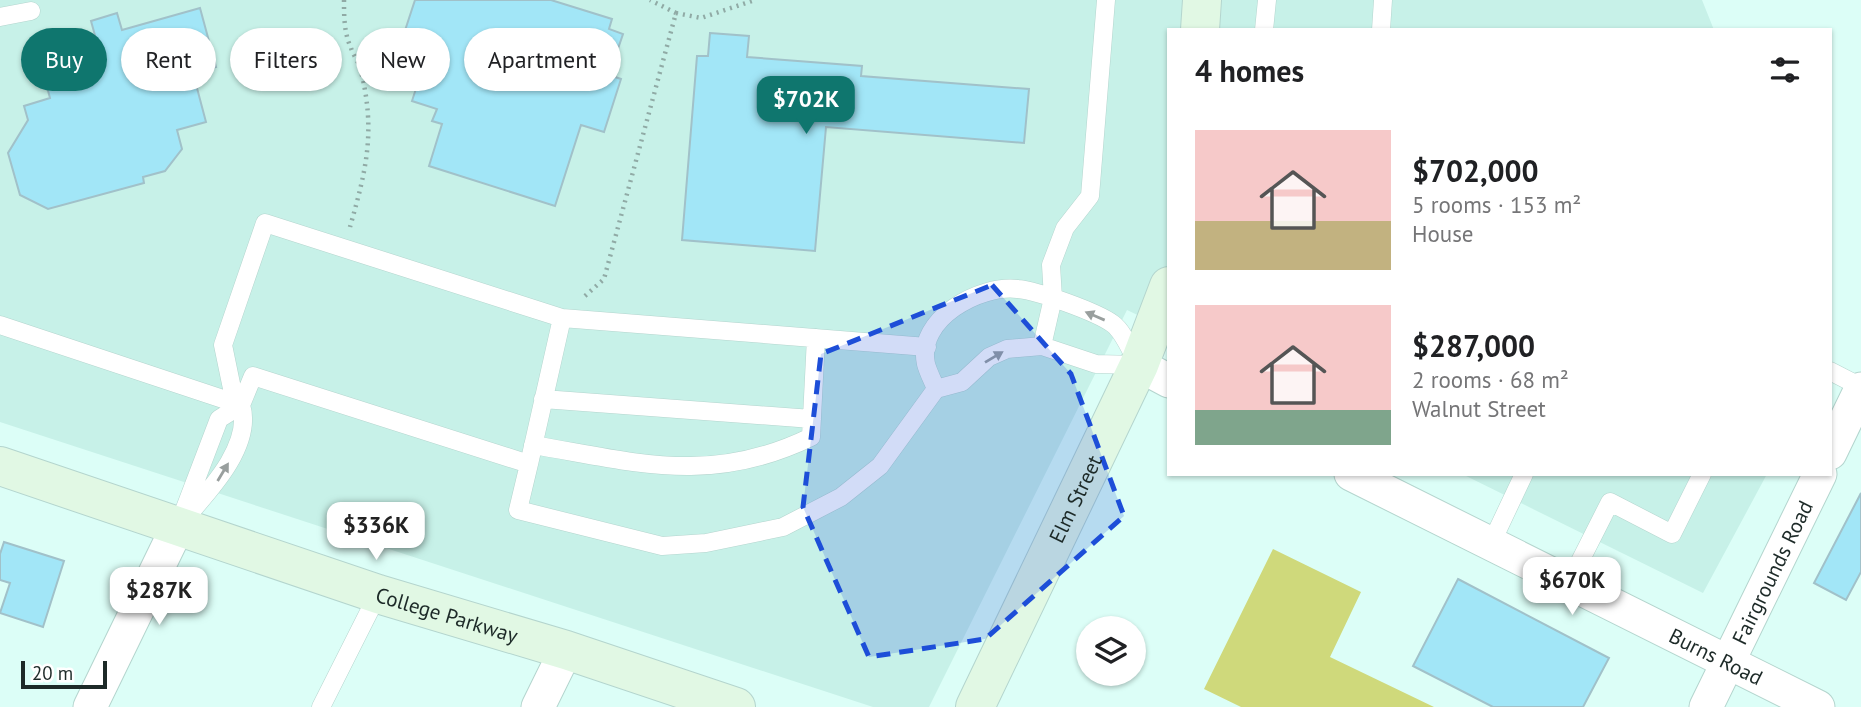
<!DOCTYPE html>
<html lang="en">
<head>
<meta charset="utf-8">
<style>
	:root { --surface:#fff; --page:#f6f6f6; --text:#202124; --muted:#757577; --accent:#0f766e }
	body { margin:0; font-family:"PT Sans",sans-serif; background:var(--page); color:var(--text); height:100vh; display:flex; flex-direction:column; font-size:26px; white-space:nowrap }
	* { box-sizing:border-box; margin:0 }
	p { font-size:23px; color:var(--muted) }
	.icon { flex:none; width:38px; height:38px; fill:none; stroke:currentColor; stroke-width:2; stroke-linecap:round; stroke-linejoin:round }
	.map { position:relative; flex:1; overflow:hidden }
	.side { position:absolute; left:1167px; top:28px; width:665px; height:448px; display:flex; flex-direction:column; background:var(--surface); border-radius:0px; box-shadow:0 2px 5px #0004 }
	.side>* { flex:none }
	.guide { position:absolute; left:21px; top:28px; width:665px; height:63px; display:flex; gap:14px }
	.buttons { position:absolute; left:1076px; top:616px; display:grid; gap:14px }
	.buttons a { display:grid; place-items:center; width:70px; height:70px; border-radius:50%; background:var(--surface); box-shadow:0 2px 5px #0004; font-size:35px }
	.scale { position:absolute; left:21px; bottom:18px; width:86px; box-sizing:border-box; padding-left:7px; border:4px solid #1d2a28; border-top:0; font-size:19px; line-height:24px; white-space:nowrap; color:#1d2a28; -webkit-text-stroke:5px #fff; paint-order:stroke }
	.price { position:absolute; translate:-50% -60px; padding:0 16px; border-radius:14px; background:#fff; color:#222; font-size:23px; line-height:46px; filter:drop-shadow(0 2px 4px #0008) }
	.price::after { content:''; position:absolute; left:50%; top:42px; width:21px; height:16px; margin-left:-10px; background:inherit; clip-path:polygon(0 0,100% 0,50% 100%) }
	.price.current { background:var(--accent); color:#fff }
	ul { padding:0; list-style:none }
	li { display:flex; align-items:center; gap:21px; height:175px; padding:0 28px }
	li span { display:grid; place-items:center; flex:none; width:196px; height:140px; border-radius:0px; color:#555 }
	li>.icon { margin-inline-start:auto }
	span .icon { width:84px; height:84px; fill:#fffc; stroke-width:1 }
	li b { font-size:30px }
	h2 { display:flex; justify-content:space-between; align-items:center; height:84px; padding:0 28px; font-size:30px }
	.tag { padding:0 24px; border-radius:32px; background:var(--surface); box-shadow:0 2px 5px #0004; font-size:24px; line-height:63px }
	.tag.current { background:var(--accent); color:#fff }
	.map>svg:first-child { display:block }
	.built { fill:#c7f1e8 }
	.green { fill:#cfd97b }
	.building { fill:#a2e6f7; stroke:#a1c1c9; stroke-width:2 }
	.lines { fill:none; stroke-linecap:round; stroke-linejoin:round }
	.lane-casing { stroke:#b4d5ce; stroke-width:19 }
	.street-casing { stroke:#b4d5ce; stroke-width:35 }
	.secondary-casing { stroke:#b4d5ce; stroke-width:40 }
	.path { stroke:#90aaa5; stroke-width:4.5; stroke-dasharray:2 5; stroke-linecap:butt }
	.lane { stroke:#fff; stroke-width:18 }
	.street { stroke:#fff; stroke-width:33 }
	.secondary { stroke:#e1f8e4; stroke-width:38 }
	.oneway { fill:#999f9e }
	.marked { fill:#1d4ed8; fill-opacity:0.2; stroke:#1d4ed8; stroke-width:5; stroke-dasharray:14 9; stroke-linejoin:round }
	.labels { text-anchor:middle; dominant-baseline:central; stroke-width:5; stroke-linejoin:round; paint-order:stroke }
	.street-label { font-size:21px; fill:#1d2a28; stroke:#fff }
</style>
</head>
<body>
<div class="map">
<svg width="1861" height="707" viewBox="0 0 1861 707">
	<rect width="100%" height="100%" fill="#dcfef7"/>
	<!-- built -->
	<path class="built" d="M0,0H1702L1714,30H1169V330L1127,310L929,707H873L0,422Z
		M1462,474H1767L1703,593Z"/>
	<!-- green -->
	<path class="green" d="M1273,549L1361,592L1330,657L1434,707H1241L1204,689Z"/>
	<!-- building -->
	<path class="building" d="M415,0H551L612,19L609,29L623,34L609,75L621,79L604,132L581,125L555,206L429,166L442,124L432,121L437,109L412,101L422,70L395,61Z
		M200,8L216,67L193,73L206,122L177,130L182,149L165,171L143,177L144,183L48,209L20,195L8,153L28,120L24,106L50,98L38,54L96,39L91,21L117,13L122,30Z
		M710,33L749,36L747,57L862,66L861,76L1029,89L1024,143L826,127L815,251L682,240L697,56H708Z
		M1861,493V572L1846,600L1814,583Z
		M4,542L64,561L43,627L0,613L10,583L0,580V554Z
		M1458,579L1609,658L1583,707H1493L1413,666Z"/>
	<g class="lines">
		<!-- lane casing -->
		<g class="lane-casing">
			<path id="lane" d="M0,17L31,11
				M1264,30L1267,0
				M1381,30L1383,0
				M562,318L927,347
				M0,325L241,405
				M1042,346L1053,298L1051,265L1065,228L1090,196L1106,0
				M1830,371L1861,387
				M936,389C933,381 928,372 926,364C916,319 980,284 1018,289C1038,291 1097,312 1113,324C1124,332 1132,354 1139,365
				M543,399L812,419
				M235,403L223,345L265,223L562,318L529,464
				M533,445C636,462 710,486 811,437L816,338
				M187,516C211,489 253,444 241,405
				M179,524L219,419L241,405L253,376L529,464L518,510L662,546L706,543L783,527L841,497L880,466L936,389L962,382L989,357L1007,349L1042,346L1096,364L1139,365
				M1490,546L1524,474
				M1568,585L1610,502L1672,534L1702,474
				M321,707L378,594"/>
		</g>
		<!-- street casing -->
		<g class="street-casing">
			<g id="street">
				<path d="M1139,365L1169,381"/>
				<path d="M1830,453L1861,389"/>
				<path id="s1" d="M1351,474L1818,707"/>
				<path d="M90,707L179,524"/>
				<path d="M538,707L566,650"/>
				<path id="s2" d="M1706,707L1820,474"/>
			</g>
		</g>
		<!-- secondary casing -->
		<g class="secondary-casing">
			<g id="secondary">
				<path d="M1200,30L1202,0"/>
				<path id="s3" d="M0,466L378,594L566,650L736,707"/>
				<path id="s4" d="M975,707L1139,365L1169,286"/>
			</g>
		</g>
		<!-- path -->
		<path class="path" d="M344,0C344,16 344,33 351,48C353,55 358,61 360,67C376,130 367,167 350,227
			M676,13L701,18L755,0
			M585,296L604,279L676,13L650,0"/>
		<!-- lane -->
		<use href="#lane" class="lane"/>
		<!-- street -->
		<use href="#street" class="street"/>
		<!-- secondary -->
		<use href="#secondary" class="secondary"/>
	</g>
	<!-- one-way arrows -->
	<defs><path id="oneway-solid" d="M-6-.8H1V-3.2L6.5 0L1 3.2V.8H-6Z" transform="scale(1.75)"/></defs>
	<g class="oneway">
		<use href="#oneway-solid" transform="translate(1095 316) rotate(-157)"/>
		<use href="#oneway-solid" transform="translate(994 357) rotate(-31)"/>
		<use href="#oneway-solid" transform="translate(223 472) rotate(-59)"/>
	</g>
	<!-- marked area -->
	<path class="marked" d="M992,285L1071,374L1124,516L985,639L869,657L803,507L821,354Z"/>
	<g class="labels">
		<!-- street labels -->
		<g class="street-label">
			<text stroke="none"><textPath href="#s4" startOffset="231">Elm Street</textPath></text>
			<text stroke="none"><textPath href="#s2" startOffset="150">Fairgrounds Road</textPath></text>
			<text stroke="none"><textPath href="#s3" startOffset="471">College Parkway</textPath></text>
			<text stroke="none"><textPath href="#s1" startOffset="408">Burns Road</textPath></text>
		</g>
	</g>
</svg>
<div class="buttons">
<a><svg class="icon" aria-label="layers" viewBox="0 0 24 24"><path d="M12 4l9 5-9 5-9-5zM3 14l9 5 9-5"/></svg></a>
</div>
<div class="scale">20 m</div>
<b class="price current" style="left:806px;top:136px">$702K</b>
<b class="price" style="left:376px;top:562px">$336K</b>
<b class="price" style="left:1572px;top:617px">$670K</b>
<b class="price" style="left:159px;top:627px">$287K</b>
<div class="guide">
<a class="tag current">Buy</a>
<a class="tag">Rent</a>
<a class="tag">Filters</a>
<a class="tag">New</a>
<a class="tag">Apartment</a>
</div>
<section class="side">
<h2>4 homes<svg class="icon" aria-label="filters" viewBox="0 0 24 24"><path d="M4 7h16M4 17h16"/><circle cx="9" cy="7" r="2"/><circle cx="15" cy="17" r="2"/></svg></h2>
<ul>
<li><span style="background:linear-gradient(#f6c9c9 65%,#c2b280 0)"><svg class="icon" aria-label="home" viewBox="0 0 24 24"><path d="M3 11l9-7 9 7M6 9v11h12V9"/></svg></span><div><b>$702,000</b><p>5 rooms · 153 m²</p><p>House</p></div></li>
<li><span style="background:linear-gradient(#f6c9c9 75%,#7fa58c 0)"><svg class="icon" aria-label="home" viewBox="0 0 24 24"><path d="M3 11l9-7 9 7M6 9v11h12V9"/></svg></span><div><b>$287,000</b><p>2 rooms · 68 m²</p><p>Walnut Street</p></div></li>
</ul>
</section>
</div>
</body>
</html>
